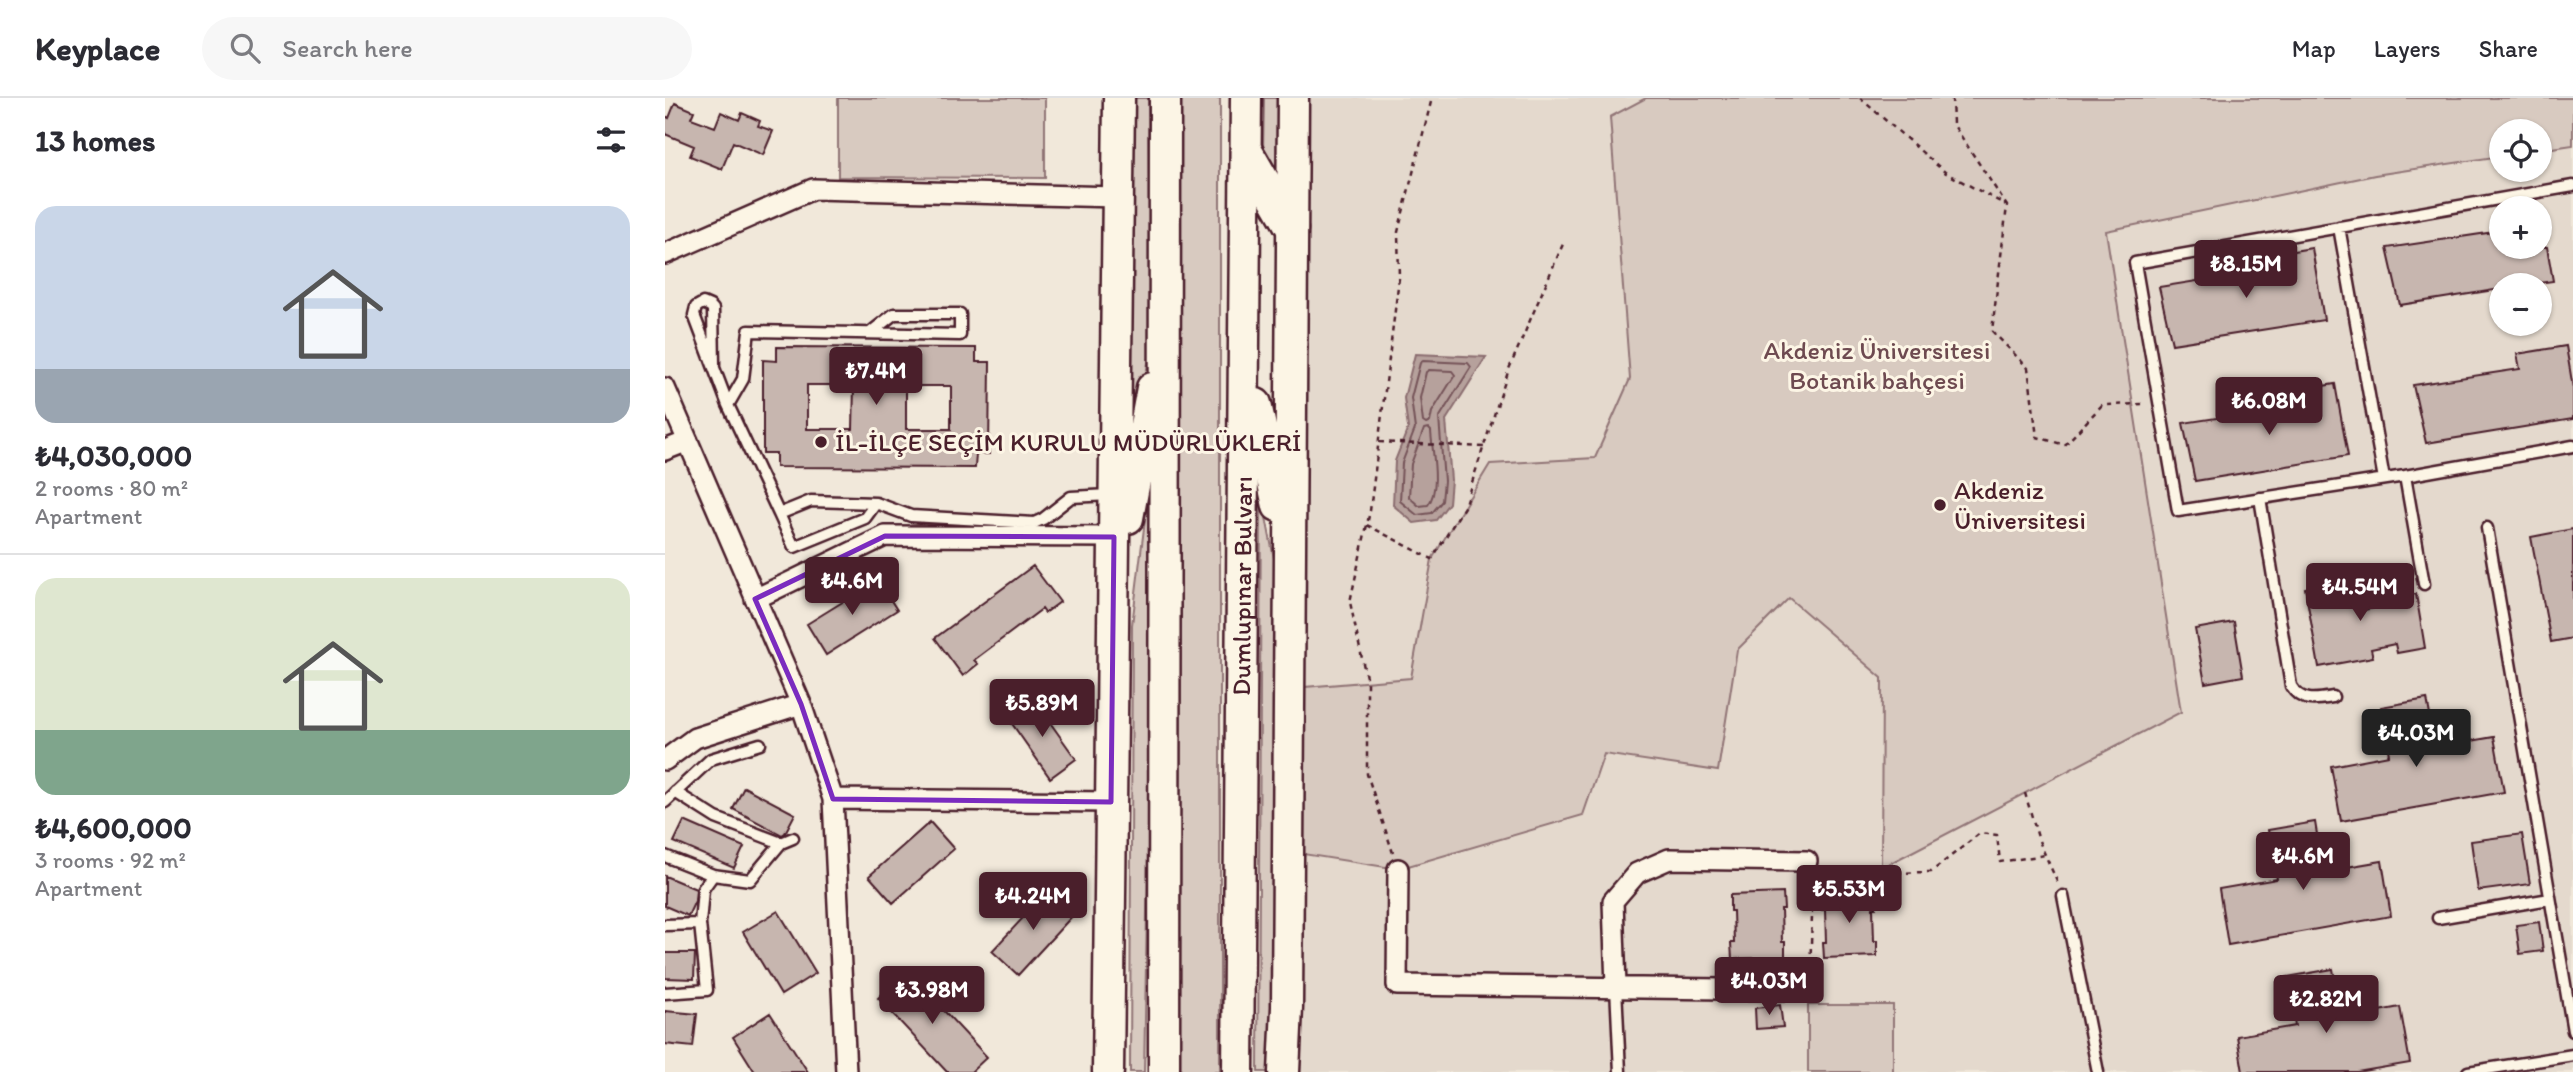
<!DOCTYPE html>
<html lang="en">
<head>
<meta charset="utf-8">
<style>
	:root { --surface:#fff; --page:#f7f7f7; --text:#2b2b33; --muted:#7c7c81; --line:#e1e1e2; --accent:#4a1f2b }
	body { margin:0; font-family:Itim,sans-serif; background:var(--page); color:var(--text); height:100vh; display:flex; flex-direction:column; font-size:26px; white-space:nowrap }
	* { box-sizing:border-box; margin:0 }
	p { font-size:23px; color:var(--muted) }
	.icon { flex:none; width:38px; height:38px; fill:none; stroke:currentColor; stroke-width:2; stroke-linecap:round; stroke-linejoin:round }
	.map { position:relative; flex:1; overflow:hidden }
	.side { display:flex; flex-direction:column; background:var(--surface); width:665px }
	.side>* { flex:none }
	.fabs { position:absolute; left:1824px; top:21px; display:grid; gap:14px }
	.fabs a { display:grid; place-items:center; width:63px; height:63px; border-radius:50%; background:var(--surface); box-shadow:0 2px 5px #0004; font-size:35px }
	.price { position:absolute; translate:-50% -60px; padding:0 16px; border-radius:7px; background:var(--accent); color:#fff; font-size:23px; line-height:46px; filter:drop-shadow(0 2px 4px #0008) }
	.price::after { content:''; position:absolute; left:50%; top:42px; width:21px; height:16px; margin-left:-10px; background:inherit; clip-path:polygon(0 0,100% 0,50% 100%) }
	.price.on { background:#222; color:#fff }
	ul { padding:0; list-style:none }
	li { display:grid; align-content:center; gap:14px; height:371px; padding:0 35px }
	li+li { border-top:2px solid var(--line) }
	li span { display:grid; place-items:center; height:217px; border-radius:21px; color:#555 }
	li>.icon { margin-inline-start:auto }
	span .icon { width:126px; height:126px; fill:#fffc; stroke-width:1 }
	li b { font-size:30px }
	h2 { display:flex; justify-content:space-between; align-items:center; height:84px; padding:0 35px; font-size:30px }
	header { display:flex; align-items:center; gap:42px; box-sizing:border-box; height:98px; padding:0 35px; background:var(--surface); border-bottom:2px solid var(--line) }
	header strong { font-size:33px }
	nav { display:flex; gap:38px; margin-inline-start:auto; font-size:24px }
	.search { width:490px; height:63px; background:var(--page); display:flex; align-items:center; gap:18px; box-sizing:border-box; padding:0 24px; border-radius:38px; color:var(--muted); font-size:26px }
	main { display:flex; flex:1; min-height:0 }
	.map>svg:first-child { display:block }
	.built { fill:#e4d9cd; fill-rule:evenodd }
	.green { fill:#d8cac0; stroke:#917476; stroke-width:2 }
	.water { fill:#b6a19c; stroke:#8b6d6f; stroke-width:2 }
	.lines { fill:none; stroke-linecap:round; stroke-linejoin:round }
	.shore { stroke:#755358; stroke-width:2 }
	.building { fill:#c7b6af; stroke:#4a1f2b; stroke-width:2; fill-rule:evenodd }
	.lane-casing { stroke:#4a1f2b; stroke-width:15 }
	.street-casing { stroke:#4a1f2b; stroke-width:24 }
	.primary-casing { stroke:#4a1f2b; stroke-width:35 }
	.path { stroke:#4a1f2b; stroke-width:2.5; stroke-dasharray:5 5; stroke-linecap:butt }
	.lane { stroke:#fcf5e5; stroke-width:10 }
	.street { stroke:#fcf5e5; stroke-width:19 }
	.primary { stroke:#fcf5e5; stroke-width:30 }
	.marked { fill:none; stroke:#7b2cbf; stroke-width:5; stroke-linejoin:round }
	.poi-dot { fill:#4a1f2b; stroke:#fcf5e5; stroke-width:2.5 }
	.labels { text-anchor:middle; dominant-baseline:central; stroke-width:6; stroke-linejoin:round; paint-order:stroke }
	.park-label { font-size:26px; fill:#6e4a50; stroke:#fcf5e5 }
	.poi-label { font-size:26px; fill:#4a1f2b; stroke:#fcf5e5; text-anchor:start }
	.street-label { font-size:26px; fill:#4a1f2b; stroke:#fcf5e5 }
</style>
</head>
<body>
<header>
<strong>Keyplace</strong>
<div class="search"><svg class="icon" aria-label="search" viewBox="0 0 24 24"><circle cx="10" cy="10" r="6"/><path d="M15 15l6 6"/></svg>Search here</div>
<nav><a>Map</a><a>Layers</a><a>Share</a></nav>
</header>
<main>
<section class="side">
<h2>13 homes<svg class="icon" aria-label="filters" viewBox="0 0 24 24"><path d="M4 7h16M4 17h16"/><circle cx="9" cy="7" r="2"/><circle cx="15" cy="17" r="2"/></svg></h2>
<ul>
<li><span style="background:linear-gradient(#c9d6e8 75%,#9aa5b1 0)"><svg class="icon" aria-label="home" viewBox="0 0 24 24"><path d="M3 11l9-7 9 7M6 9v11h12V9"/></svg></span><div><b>₺4,030,000</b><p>2 rooms · 80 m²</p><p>Apartment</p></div></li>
<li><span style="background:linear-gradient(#dfe7d0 70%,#7fa58c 0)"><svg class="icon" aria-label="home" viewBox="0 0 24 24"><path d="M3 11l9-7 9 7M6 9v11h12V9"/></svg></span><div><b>₺4,600,000</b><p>3 rooms · 92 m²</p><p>Apartment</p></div></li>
</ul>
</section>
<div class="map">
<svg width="1908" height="974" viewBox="0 0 1908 974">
	<rect width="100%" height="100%" fill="#f1e8da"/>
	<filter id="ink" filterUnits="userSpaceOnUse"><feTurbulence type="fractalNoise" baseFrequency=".0143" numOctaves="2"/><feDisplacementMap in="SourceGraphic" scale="14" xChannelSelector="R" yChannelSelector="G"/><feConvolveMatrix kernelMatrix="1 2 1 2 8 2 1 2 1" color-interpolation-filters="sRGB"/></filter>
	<g filter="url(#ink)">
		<!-- built -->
		<path class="built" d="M645,0H1908V974H636ZM1836,33H1874V72H1836ZM1836,110H1874V149H1836ZM1836,187H1874V226H1836Z"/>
		<!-- green -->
		<path class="green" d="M173,0H380V80L173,79Z
			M466,0H483L486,247L467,360Z
			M516,0H555V974H515Z
			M599,0H614L612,81L598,55Z
			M981,0H1908V47L1874,52V33H1836V58L1710,77L1441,133L1516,614L1216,770L1217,580L1124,500L1072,552L1053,673L939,656L918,717L733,771L638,756L640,589L746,580L767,461L825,366L930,360L965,281L945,19Z
			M491,333L479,974H465L467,527Z
			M596,393L611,471L606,974H593Z
			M1143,907H1228V974H1143Z"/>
		<!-- water -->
		<path class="water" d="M750,256L821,259L781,322L786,382L784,405L771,422L749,425L728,407L730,363L743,330L739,300Z"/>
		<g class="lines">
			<!-- shore -->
			<path class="shore" d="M758,263L803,265L806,269L774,320L779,383L777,403L767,415L752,417L735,403L737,365L750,331L746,300L755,265Z
				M764,272L787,273L790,277L767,314L765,324L761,326L758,324L755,300L761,274Z
				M763,330L766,333C767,354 776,390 763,407L754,408L744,399L746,366L759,331Z"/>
		</g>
		<!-- building -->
		<path class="building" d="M10,5L29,13L26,20L50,29L56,14L74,22L77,15L95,23L93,28L108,33L98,57L68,44L57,71L25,58L29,48L0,36V18L4,20Z
			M1836,133V149H1882L1888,183L1860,187H1836V191L1735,207L1722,150Z
			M1647,150L1659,222L1507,246L1494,189L1601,172L1598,158Z
			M1901,248L1908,290V321L1761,345L1748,287L1855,271L1852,256Z
			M112,249L311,250V264H325L324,356H311L310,370L111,369V355H98V262L112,263ZM142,287H189L188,331H142ZM241,288H286V331H241Z
			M1670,286L1683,358L1530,383L1518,325L1625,309L1622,294Z
			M1908,431V540L1886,544L1866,439Z
			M368,468L395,504L380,515L377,511L309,562L313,566L298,578L270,540Z
			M1693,480L1699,512L1723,507L1722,501L1751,496L1760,550L1732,555L1730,546L1706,551L1708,559L1654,569L1640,490Z
			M213,482L232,512L161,557L142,526Z
			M1569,524L1578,578L1540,585L1530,531Z
			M1762,601L1771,649L1829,639L1839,694L1676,723L1666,668L1724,657L1716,609Z
			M369,602L411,661L385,680L343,620Z
			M79,689L130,716L120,735L117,737L68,711Z
			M19,723L79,749L69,770L9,744Z
			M265,724L289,751L228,805L204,778Z
			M1650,724L1658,773L1717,763L1726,818L1563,847L1554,791L1612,781L1603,732Z
			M1857,736L1865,786L1813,793L1806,743Z
			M0,778L31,791L30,803L23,818L0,808Z
			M384,792L410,815L353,877L327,853Z
			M1210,794L1211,810H1208L1209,843H1212V858L1159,860L1158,844H1161L1160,812H1157V796Z
			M1118,795L1119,811H1116L1117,844H1120V859L1067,861L1066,845H1069L1068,813H1065V797Z
			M113,813L151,875L116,897L78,834Z
			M1874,824L1878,853L1855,856L1851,827Z
			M0,855H30L29,881L0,880Z
			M1668,871L1677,920L1735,909L1745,965L1692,974H1578L1572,938L1630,928L1622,879Z
			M242,873L322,959L306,974H282L213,900Z
			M1115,907L1118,929L1091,931L1090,910Z
			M0,913L32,916L28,949L0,946Z
			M105,915L143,974H90L68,939Z"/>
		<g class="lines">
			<!-- lane casing -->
			<g class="lane-casing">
				<path id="lane" d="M1908,88L1470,165L1513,413L1740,378L1908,348
					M1674,129L1719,381
					M49,267L48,211L45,208L38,205L31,209L29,217L63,307L114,416L146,403L211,405L246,418L369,425L378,421L406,399L445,397
					M63,307L78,281L84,233L295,237V216H229L205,235
					M1740,378L1759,486
					M1595,400L1626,588C1636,605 1651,602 1668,599
					M114,416L129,449L200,420L211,405
					M1822,430L1908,933
					M10,694L51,720L116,745
					M0,704L46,661L95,646
					M0,758L48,777
					M1398,798L1433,974
					M1773,820L1885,801
					M0,827L35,826
					M951,889L955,974
					M0,895L42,892L35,826L38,791L48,777L85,782L116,745L128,740
					M1803,974L1908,957"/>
			</g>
			<!-- street casing -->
			<g class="street-casing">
				<path id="street" d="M0,156L148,91L452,99
					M0,290L136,606L168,701L181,974
					M0,352L23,343
					M90,501L220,438L449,439
					M0,662L30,640L136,606
					M168,701L446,704
					M733,771L732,887L1144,892
					M951,889L948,803L972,775L1004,761L1142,763"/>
			</g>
			<!-- primary casing -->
			<g class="primary-casing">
				<g id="primary">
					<path d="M582,53L627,131"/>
					<path d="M591,306L613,408"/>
					<path d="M463,420L487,290"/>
					<path d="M443,974L454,0"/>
					<path d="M499,974L500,0"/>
					<path id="s1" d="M573,974L581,0"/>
					<path d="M619,974L622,909L628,0"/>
				</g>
			</g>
			<!-- path -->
			<path class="path" d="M1195,0L1281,75L1341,107
				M1287,0L1288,26L1342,108L1327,233L1363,270L1372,339L1400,347L1437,307L1481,306
				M714,344L819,349
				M702,427L767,461L799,409L844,271L898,146
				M1360,695L1374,743L1394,788
				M728,755L702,676V584L685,504L705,413L734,180L733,134L767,0
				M1152,777L1266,774L1315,735L1332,737L1335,764L1380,757
				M1145,875L1147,818L1145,780"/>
			<!-- lane -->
			<use href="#lane" class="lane"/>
			<!-- street -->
			<use href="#street" class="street"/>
			<!-- primary -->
			<use href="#primary" class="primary"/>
		</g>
	</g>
	<!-- marked area -->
	<path class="marked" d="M220,438L449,439L446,704L168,701L136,606L90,501Z"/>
	<!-- markers -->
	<g class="poi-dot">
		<circle cx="156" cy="344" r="7"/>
		<circle cx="1275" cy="407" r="7"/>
	</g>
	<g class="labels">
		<!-- park labels -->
		<g class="park-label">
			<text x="1212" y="252">Akdeniz Üniversitesi<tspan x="1212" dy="30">Botanik bahçesi</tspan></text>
		</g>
		<!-- poi labels -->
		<g class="poi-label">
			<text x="170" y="344">İL-İLÇE SEÇİM KURULU MÜDÜRLÜKLERİ</text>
			<text x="1289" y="392">Akdeniz<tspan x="1289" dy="30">Üniversitesi</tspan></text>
		</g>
		<!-- street labels -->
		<g class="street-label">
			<text stroke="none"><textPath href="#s1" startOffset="486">Dumlupınar Bulvarı</textPath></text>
		</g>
	</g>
</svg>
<div class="fabs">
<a><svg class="icon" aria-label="locate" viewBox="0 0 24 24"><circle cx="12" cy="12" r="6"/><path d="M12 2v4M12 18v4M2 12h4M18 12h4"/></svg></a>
<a>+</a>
<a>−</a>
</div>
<b class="price" style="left:1581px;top:202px">₺8.15M</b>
<b class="price" style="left:211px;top:309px">₺7.4M</b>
<b class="price" style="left:1604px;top:339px">₺6.08M</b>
<b class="price" style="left:187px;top:519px">₺4.6M</b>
<b class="price" style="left:1695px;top:525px">₺4.54M</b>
<b class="price" style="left:377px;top:641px">₺5.89M</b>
<b class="price on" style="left:1751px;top:671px">₺4.03M</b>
<b class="price" style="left:1638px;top:794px">₺4.6M</b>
<b class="price" style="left:1184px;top:827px">₺5.53M</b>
<b class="price" style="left:368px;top:834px">₺4.24M</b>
<b class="price" style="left:1104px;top:919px">₺4.03M</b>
<b class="price" style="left:267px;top:928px">₺3.98M</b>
<b class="price" style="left:1661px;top:937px">₺2.82M</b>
</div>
</main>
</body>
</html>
